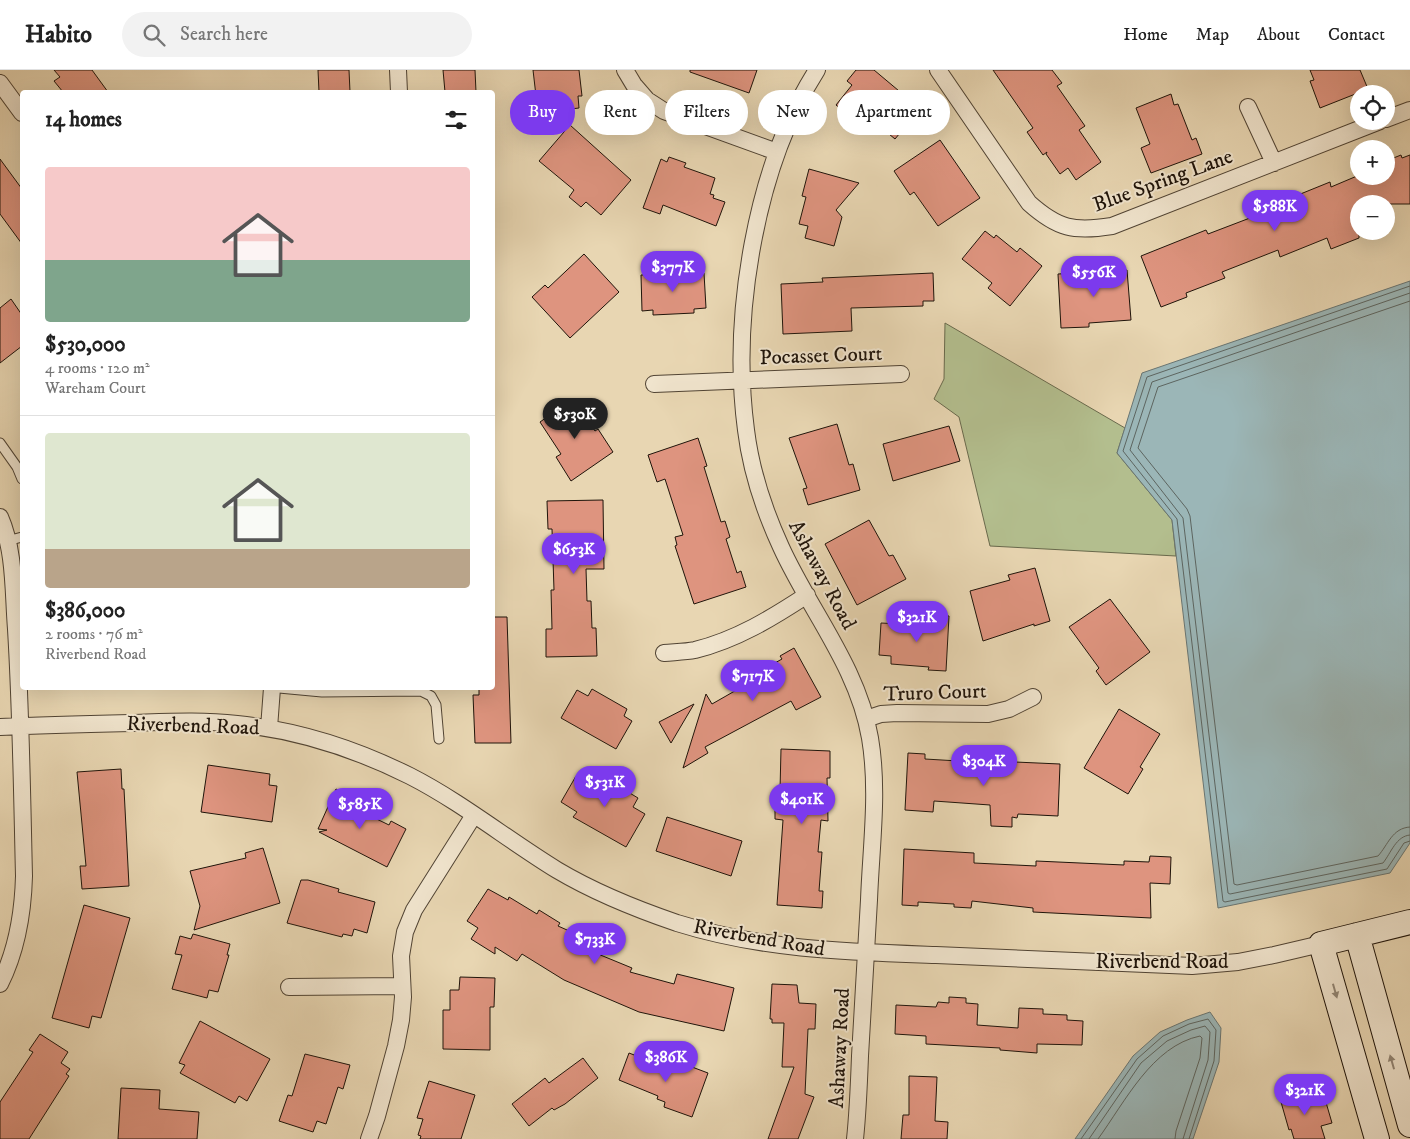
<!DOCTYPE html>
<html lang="en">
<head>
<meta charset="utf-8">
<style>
	:root { --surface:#fff; --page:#f2f2f2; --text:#222; --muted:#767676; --line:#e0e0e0; --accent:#7c3aed }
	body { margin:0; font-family:"IM FELL DW Pica",serif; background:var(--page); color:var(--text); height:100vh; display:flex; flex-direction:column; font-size:19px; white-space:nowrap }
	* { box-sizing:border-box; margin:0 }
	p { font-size:16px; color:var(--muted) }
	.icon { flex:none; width:28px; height:28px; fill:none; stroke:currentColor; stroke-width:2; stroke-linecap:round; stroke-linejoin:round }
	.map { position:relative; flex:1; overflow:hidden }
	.details { position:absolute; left:20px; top:20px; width:475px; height:600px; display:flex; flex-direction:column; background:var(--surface); border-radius:5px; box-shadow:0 5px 20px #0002 }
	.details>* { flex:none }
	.guide { position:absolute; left:510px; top:20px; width:475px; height:45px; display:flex; gap:10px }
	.buttons { position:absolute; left:1350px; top:15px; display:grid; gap:10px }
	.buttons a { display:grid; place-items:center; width:45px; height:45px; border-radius:50%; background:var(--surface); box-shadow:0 5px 20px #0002; font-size:25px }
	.price { position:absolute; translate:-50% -42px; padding:0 11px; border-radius:18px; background:var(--accent); color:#fff; font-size:16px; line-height:32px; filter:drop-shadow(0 1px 2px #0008) }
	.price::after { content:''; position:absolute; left:50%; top:30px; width:15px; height:11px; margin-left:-8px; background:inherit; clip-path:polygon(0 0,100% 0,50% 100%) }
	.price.selected { background:#222; color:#fff }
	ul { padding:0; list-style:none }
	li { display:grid; align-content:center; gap:10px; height:265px; padding:0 25px }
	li+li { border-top:1px solid var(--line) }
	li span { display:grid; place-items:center; height:155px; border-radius:5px; color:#555 }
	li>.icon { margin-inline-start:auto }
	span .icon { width:90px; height:90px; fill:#fffc; stroke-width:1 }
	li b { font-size:21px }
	h2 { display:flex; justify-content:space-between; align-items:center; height:60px; padding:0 25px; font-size:21px }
	.chip { padding:0 18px; border-radius:22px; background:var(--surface); box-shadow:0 5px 20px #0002; font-size:18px; line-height:45px }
	.chip.selected { background:var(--accent); color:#fff }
	header { display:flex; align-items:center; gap:30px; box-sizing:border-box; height:70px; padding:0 25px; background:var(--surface); border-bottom:1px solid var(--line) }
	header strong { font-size:24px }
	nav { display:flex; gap:28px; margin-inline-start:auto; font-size:18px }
	.search { width:350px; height:45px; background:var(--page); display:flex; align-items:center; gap:12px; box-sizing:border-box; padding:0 18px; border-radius:28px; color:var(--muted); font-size:19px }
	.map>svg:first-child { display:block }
	.green { fill:#b3be8e; stroke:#69694c }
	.water { fill:#9bb6b7; stroke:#697572 }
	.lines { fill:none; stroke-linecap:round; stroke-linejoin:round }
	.shore { stroke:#5d6560; stroke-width:1 }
	.building { fill:#de947f; stroke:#1f140a }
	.lane-casing { stroke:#514434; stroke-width:11 }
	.street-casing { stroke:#514434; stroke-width:18 }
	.secondary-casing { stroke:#1f140a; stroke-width:26 }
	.lane { stroke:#f0e4cd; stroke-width:9 }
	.street { stroke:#f0e4cd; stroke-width:16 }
	.secondary { stroke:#f0e4cd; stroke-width:24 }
	.oneway { fill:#928675 }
	.labels { text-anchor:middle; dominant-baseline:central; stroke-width:4; stroke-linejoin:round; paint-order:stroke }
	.street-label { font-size:21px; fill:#1f140a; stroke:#f0e4cd }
</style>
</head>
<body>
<header>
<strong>Habito</strong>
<div class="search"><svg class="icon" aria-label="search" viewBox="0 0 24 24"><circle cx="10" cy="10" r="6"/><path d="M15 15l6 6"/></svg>Search here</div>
<nav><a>Home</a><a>Map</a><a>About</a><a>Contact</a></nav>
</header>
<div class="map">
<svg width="1410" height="1069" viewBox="0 0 1410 1069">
	<rect width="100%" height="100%" fill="#e8d6b2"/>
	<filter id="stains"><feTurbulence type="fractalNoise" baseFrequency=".004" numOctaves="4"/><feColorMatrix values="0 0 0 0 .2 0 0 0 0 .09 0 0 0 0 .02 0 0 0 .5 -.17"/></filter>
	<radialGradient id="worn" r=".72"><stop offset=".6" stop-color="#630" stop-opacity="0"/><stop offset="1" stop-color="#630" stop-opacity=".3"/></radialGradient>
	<!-- green -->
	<path class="green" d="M945,253L1125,358L1117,383L1172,450L1176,486L990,476L959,347L934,329L944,309Z"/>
	<!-- water -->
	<path class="water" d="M1410,211V773L1390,803L1218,838L1172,450L1117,383L1142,303Z
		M1210,942L1221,958L1219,992L1193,1069H1075L1133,986L1160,962L1187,950Z"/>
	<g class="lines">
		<!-- shore -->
		<path class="shore" d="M1410,216L1147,307L1123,381L1177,449L1223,831L1225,832L1387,799L1404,773L1410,771
			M1410,223L1152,312L1130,380L1183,448L1228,823L1230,824L1383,793C1391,783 1396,766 1410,765
			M1410,231L1158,317L1138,378L1187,439L1190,446L1234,814L1237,815L1378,786C1388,775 1392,758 1410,757
			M1081,1069L1137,989L1163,966L1189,954L1208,949L1216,960L1214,991L1189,1069
			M1089,1069L1141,993L1167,971L1191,960L1205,956L1210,962L1208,990L1183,1069
			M1098,1069C1125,1032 1152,976 1200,966L1202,968L1200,988L1176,1061L1175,1069"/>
	</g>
	<!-- building -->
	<path class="building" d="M54,0H92L108,22H63L54,11L60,7Z
		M318,0H349L350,22H319Z
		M443,0H475L476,22H445Z
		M533,0H579L582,26H578L579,38L538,43Z
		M690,0H757L749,23L690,2Z
		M856,0H874L911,31L910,33L919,40L895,69L865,44L858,53L836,35L852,15L847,11Z
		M993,0H1052L1062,13L1057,16L1085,56L1079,60L1101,92L1076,110L1068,98L1060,104L1046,84L1047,82L1043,85L1027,62L1033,58Z
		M1310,0H1360L1368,19L1320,38L1310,11L1314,10Z
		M1171,24L1174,35L1178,34L1192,70L1196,68L1202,84L1151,103L1141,78L1150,74L1136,38Z
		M570,55L631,110L601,145L586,132L581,137L569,127L574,120L539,91Z
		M940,70L980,128L938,156L914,122L910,125L894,101Z
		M1401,85L1402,88L1410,85V134H1359V168L1331,179L1327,168L1280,187L1278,180L1222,202L1225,208L1186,223L1187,227L1161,237L1141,186L1206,160L1208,164L1263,143L1261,140L1330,112L1331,117L1357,106H1386V91Z
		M669,87L686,93L684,97L715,108L710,124L714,125L713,128L725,132L716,156L663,135L660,144L643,138L661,89L667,92Z
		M0,89L22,119V174L0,144Z
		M809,99L859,113L836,140L842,147L834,176L805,168L808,156L799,154L806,127L802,126Z
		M985,161L994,168L996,165L1017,182L1020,178L1042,196L1010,236L988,218L992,213L962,189Z
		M584,184L619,222L570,268L532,227L545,215L548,218Z
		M1127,200L1131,250L1089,253V257L1061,258L1058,204Z
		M704,203L706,238L694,239V243L653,245V240L642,241L641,205Z
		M933,203L934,231H923V236L851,238L852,261L783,264L781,214L823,212L822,208Z
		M11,229L22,245V276L0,293V238Z
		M570,331L576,341L580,339L595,361L598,359L613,382L571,411L556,387L561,384L540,352Z
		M837,354L849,395L853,394L860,420L808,435L803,419L807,418L789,368Z
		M949,356L960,391L893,411L883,374Z
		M698,368L707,396L704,397L721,452L725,451L730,467L726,469L737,503L741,501L746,517L694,534L675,476L677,475L675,467L683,465L665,409L657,412L648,385Z
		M603,430L604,499H586L587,531H591L592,558H596L597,586L546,587V559H552L551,520H554L552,459H548L547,431Z
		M869,450L889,486L893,485L906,509L857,535L825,474Z
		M1035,498L1050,551L1034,556V554L983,571L970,521L1010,510L1008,505Z
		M1110,529L1150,582L1106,615L1096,601L1099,598L1069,557Z
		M920,544L949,546L946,601L928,600L929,597L891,594V586L879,585L881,553L919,555Z
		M492,547H507L511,673H475L473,625H479V618H492Z
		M794,578L821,627L796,640L791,631L705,677L708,683L683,698L706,624L712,634L740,618L739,617L750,611L748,608L782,589L780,586Z
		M592,619L627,639L624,646L632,651L616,679L561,648L577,620L588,626Z
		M694,634L671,673L659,652Z
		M1119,639L1160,664L1140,697L1143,699L1128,724L1084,698Z
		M781,679L830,681V708H827L828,751L821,750L818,782H822L819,821H823L822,838L777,835L783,750L775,749V721H780Z
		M908,683L925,684V689L992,693V691L1060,694L1058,746L1018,744L1017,748L1012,747V757L991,756L990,735L934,731L933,742L905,740Z
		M208,695L270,704L269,715L277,716L272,752L201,742Z
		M121,699L122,719H124L129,816L82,819L80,796H86L77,702Z
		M595,702L638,728L633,737L645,744L626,777L573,747L577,742L561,732L576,706L588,713Z
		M336,719L358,730L354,738L389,755L391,751L406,759L387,797L319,762L327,760L318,759Z
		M667,747L742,771L731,806L656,781Z
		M263,778L280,833L194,860L200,836L190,801L246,788L245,783Z
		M904,779L974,783V793L1036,796V791L1124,795V791L1149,792L1150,786L1171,787L1170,814L1150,813L1151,848L1033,842V838L972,831L971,838L954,837V834L918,832V836L902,835Z
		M301,810H308L339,819L338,822L375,832L367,863L354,859L352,866L343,864L342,867L287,853Z
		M488,819L508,830L509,827L537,844L539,840L560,853L558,856L601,875L598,884L632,898L630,902L674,914L677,904L734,918L724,961L639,942L564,910L522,884L517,891L495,877V884L471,869L478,858L467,851Z
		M84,835L130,848L101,948L92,946L89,958L52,948Z
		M193,864L230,874L227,885H229L218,922L209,920L207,928L172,919L182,885L175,884L180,866L191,869Z
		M460,907L495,908L494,937H490V980L443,979V940H450V920H459Z
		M772,914L797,915L799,933L816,934L815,959H808L805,1024L814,1027L798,1069H768L794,997H782L784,953H772V949H770Z
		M949,927L966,928V933L978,934L977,955L1018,958L1019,938L1043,939V944L1067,945V950L1083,951L1082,975L1037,974V983L1000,980V978L926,974V966L895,964L896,935L936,937L938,932L949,933Z
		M200,951L270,989L247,1031L239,1026L235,1033L180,1003L185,995L179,993Z
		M40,964L68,982L61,993L70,999L66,1004L69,1006L29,1069H0V1032L33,982L29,980Z
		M629,983L673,1000L676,991L708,1003L692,1047L664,1037L665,1032L657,1029L658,1026L619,1010Z
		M305,984L350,995L343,1019L338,1017L326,1054L317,1051L313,1062L279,1051L288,1025L292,1026Z
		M583,988L598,1008L565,1034L554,1040L552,1038L529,1056L512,1034L545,1008L549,1013Z
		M909,1006L937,1007L935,1051L948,1052L947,1069H901L903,1045H909Z
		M429,1011L475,1025L461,1069H420L421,1066L418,1065L423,1049L417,1048Z
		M121,1018L160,1020L159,1039L199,1042L197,1069H118Z
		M1301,1018L1304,1031H1307L1308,1034L1325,1029L1332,1053L1321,1056L1325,1069H1294L1291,1059L1289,1060L1279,1025Z"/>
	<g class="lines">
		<!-- lane casing -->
		<g class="lane-casing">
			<path id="lane" d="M0,373L17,397L22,409
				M7,471L22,467
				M279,618L322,622L421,621L431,626L436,635L439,669"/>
		</g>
		<!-- street casing -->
		<g class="street-casing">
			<path id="street" d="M398,0L399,22
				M625,0L634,15L647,30L664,41L777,82
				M817,0C755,97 731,247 746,360C751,401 764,440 781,477C810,541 858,597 870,668C879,721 871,776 869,830C866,882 863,934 860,986C859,1013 858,1041 855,1069
				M938,0L1029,133C1058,159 1074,162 1112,156L1380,51
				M0,13L22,43
				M1248,37L1274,93
				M1386,49L1410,40
				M654,314L901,304
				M0,447C15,481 13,522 16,559C21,641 22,724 24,806C23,844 17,880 0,914
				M664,583C674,582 685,582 695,580C736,570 772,548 807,525
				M866,649L881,644L897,643L988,644L1009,639L1033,627
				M0,657C44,655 87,654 131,653C166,652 202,650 237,654C297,660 356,679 410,706C461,732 508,770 557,800C594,822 636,839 677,853C763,880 848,882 936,885C1022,889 1107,892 1192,896L1238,892L1274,885L1321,874
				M269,658L272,618
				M289,917L402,916
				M369,1069L377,1046L396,976L401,950L403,927L401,886L405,862L414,840L474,745"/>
		</g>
		<!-- secondary casing -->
		<g class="secondary-casing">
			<path id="secondary" d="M1357,865L1410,1055
				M1377,1069L1321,874L1410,852"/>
		</g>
		<!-- lane -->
		<use href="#lane" class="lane"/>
		<!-- street -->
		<use href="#street" class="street"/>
		<!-- secondary -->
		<use href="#secondary" class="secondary"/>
	</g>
	<!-- one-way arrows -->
	<defs><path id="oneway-solid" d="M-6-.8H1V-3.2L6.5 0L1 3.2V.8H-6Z" transform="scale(1.25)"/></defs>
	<g class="oneway">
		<use href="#oneway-solid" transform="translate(1335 921) rotate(74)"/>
		<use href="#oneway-solid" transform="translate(1392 992) rotate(-106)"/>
	</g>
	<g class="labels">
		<!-- street labels -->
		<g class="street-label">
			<text transform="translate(1163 111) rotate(-20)">Blue Spring Lane</text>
			<text transform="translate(821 286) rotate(-2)">Pocasset Court</text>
			<text transform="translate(822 505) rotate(62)">Ashaway Road</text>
			<text transform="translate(935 623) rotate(-2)">Truro Court</text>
			<text transform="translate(193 656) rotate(2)">Riverbend Road</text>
			<text transform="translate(759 868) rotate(10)">Riverbend Road</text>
			<text x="1162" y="892">Riverbend Road</text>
			<text transform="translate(840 978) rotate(-87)">Ashaway Road</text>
		</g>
	</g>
	<rect width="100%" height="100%" filter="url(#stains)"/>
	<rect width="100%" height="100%" fill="url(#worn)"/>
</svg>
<div class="buttons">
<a><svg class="icon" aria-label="locate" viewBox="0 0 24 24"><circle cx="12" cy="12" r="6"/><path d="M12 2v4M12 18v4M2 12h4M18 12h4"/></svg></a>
<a>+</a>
<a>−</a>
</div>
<b class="price" style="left:1275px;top:162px">$588K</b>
<b class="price" style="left:673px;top:223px">$377K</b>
<b class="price" style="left:1094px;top:228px">$556K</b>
<b class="price selected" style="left:575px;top:370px">$530K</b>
<b class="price" style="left:574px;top:505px">$653K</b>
<b class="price" style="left:917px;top:573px">$321K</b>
<b class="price" style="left:753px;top:632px">$717K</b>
<b class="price" style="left:984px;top:717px">$304K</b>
<b class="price" style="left:605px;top:738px">$531K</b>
<b class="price" style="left:802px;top:755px">$401K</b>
<b class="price" style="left:360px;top:760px">$585K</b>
<b class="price" style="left:595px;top:895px">$733K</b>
<b class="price" style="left:666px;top:1013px">$386K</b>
<b class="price" style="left:1305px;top:1046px">$321K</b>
<div class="guide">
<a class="chip selected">Buy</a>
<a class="chip">Rent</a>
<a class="chip">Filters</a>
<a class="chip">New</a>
<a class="chip">Apartment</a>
</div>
<section class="details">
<h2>14 homes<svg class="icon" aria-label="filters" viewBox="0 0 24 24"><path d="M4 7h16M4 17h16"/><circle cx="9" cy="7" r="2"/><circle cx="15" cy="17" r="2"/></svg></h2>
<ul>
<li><span style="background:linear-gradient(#f6c9c9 60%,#7fa58c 0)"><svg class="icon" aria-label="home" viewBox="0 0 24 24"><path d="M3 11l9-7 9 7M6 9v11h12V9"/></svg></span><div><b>$530,000</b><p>4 rooms · 120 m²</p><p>Wareham Court</p></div></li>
<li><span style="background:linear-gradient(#dfe7d0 75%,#b9a48a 0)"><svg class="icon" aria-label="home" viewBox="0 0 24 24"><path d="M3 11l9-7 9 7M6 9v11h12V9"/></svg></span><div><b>$386,000</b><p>2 rooms · 76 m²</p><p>Riverbend Road</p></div></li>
</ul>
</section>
</div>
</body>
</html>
